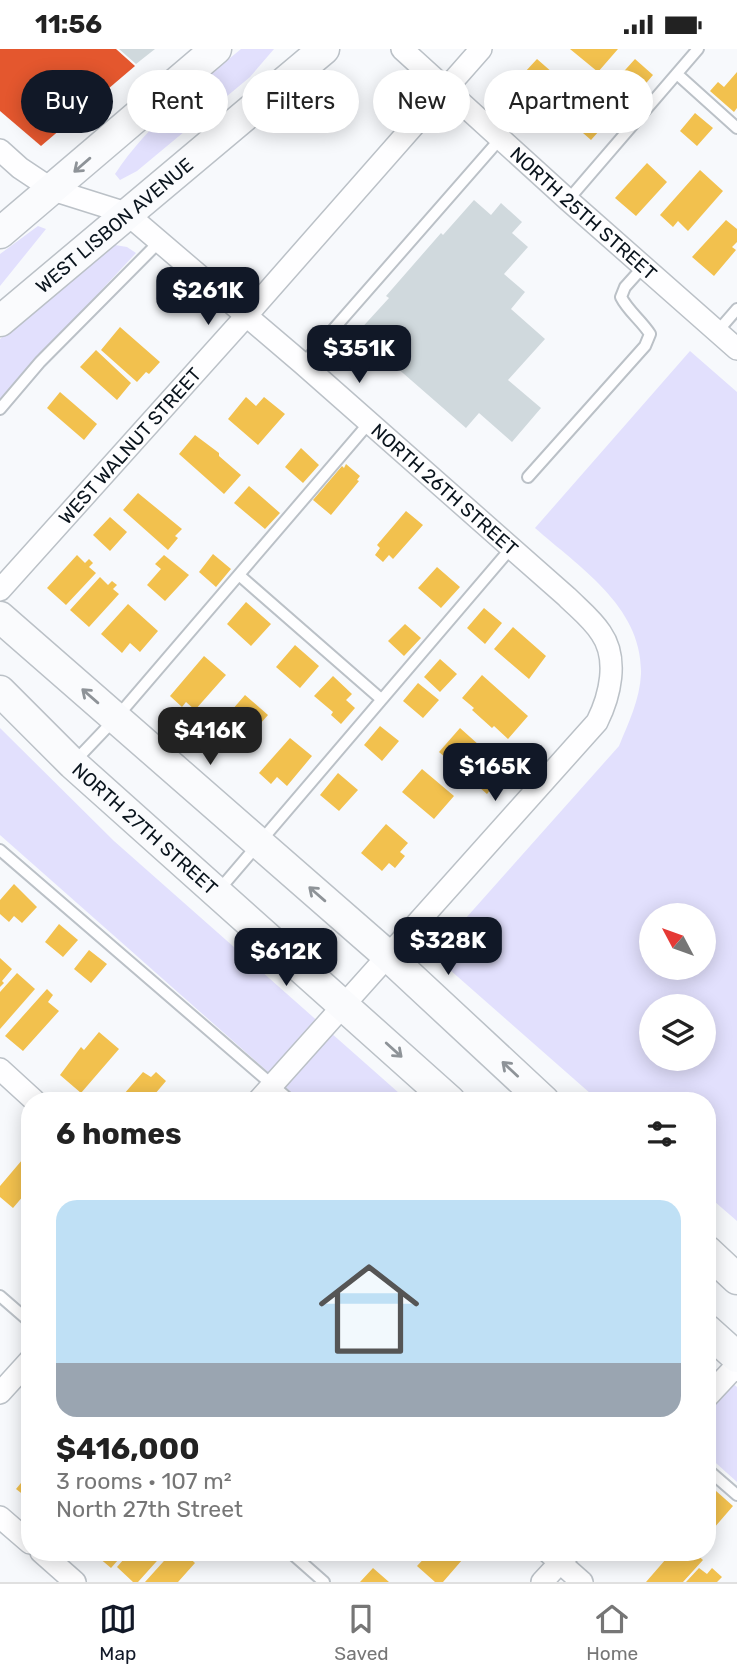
<!DOCTYPE html>
<html lang="en">
<head>
<meta charset="utf-8">
<style>
	:root { --surface:#fff; --page:#f6f6f6; --text:#222; --muted:#767676; --line:#e0e0e0; --accent:#111827 }
	body { margin:0; font-family:Rubik,sans-serif; background:var(--page); color:var(--text); height:100vh; display:flex; flex-direction:column; font-size:26px; white-space:nowrap }
	* { box-sizing:border-box; margin:0 }
	p { font-size:23px; color:var(--muted) }
	.icon { flex:none; width:38px; height:38px; fill:none; stroke:currentColor; stroke-width:2; stroke-linecap:round; stroke-linejoin:round }
	.map { position:relative; flex:1; overflow:hidden }
	.details { position:absolute; left:21px; top:1043px; width:695px; height:469px; display:flex; flex-direction:column; background:var(--surface); border-radius:28px; box-shadow:0 4px 18px #0003 }
	.details>* { flex:none }
	.guide { position:absolute; left:21px; top:21px; width:696px; height:63px; display:flex; gap:14px }
	.needle { width:46px; rotate:311deg }
	.tools { position:absolute; left:639px; top:854px; display:grid; gap:14px }
	.tools a { display:grid; place-items:center; width:77px; height:77px; border-radius:50%; background:var(--surface); box-shadow:0 4px 18px #0003; font-size:35px }
	.price { position:absolute; translate:-50% -60px; padding:0 16px; border-radius:14px; background:var(--accent); color:#fff; font-size:23px; line-height:46px; filter:drop-shadow(0 2px 4px #0008) }
	.price::after { content:''; position:absolute; left:50%; top:42px; width:21px; height:16px; margin-left:-10px; background:inherit; clip-path:polygon(0 0,100% 0,50% 100%) }
	.price.current { background:#222; color:#fff }
	ul { padding:0; list-style:none }
	li { display:grid; align-content:center; gap:14px; height:371px; padding:0 35px }
	li span { display:grid; place-items:center; height:217px; border-radius:21px; color:#555 }
	li>.icon { margin-inline-start:auto }
	span .icon { width:126px; height:126px; fill:#fffc; stroke-width:1 }
	li b { font-size:30px }
	h2 { display:flex; justify-content:space-between; align-items:center; height:84px; padding:0 35px; font-size:30px }
	.tag { padding:0 24px; border-radius:32px; background:var(--surface); box-shadow:0 4px 18px #0003; font-size:24px; line-height:63px }
	.tag.current { background:var(--accent); color:#fff }
	.status { display:flex; justify-content:space-between; align-items:center; height:49px; padding:0 35px; background:var(--surface); direction:ltr }
	.status svg { height:19px; fill:currentColor }
	.tab-bar { display:flex; justify-content:space-around; align-items:center; height:98px; border-top:2px solid var(--line); background:var(--surface); font-size:19px; color:var(--muted) }
	.tab-bar a { display:grid; justify-items:center; gap:4px }
	.tab-bar .current { color:var(--accent) }
	.map>svg:first-child { display:block }
	.green { fill:#e2e0fd; fill-rule:evenodd }
	.homes { fill:#f2c14e }
	.shops { fill:#e4572e }
	.building { fill:#d0d9dd }
	.lines { fill:none; stroke-linecap:round; stroke-linejoin:round }
	.service-casing { stroke:#bbc1c7; stroke-width:14 }
	.minor-casing { stroke:#bbc1c7; stroke-width:24 }
	.secondary-casing { stroke:#bbc1c7; stroke-width:33 }
	.service { stroke:#fefeff; stroke-width:10 }
	.minor { stroke:#fefeff; stroke-width:21 }
	.secondary { stroke:#fafbfd; stroke-width:30 }
	.oneway { stroke:#8e9398 }
	.labels { text-anchor:middle; dominant-baseline:central; stroke-width:7; stroke-linejoin:round; paint-order:stroke }
	.street-label { font-size:19px; fill:#0a141d; stroke:#fff }
</style>
</head>
<body>
<div class="status"><b>11:56</b><svg viewBox="0 0 49 12"><path d="M0 12V9h3v3zM5 12V6h3v6zM10 12V3h3v9zM15 12V0h3v12zM26 1h20v11H26zM47 4h2v5h-2z"/></svg></div>
<div class="map">
<svg width="737" height="1533" viewBox="0 0 737 1533">
	<rect width="100%" height="100%" fill="#f7f9fc"/>
	<!-- green -->
	<path class="green" d="M241,0H274L250,28L137,122L120,131L115,125C148,75 196,38 241,0Z
		M38,177L46,180L0,237V205Z
		M115,196L127,198L136,204L37,310L0,354V290L98,206Z
		M690,302L737,343V1172L707,1146V1052H599L433,906L619,697C628,675 640,650 641,625C643,558 579,518 535,479ZM651,866H704V919H651ZM651,957H704V1010H651Z
		M0,679L114,792L408,1052H301L0,786Z
		M707,1312L737,1338V1433L707,1406Z"/>
	<!-- homes -->
	<path class="homes" d="M570,0H618L598,23Z
		M537,10L577,45L556,68L522,39L531,28L525,23Z
		M635,10L653,26L636,46L617,30Z
		M737,23V59L734,63L710,42L718,33L724,38Z
		M592,58L608,72L591,91L575,77Z
		M695,64L713,79L697,97L680,82Z
		M647,114L667,133L636,167L615,149Z
		M700,121L723,142L688,182L678,172L673,178L660,166Z
		M726,171L737,180V193L732,198L736,201L714,227L692,208Z
		M120,278L160,313L149,325L146,323L137,333L101,301Z
		M96,301L131,334L117,351L80,318Z
		M60,343L97,375L84,391L47,359Z
		M246,348L256,357L264,348L285,365L258,396L228,370Z
		M195,386L219,404V407L241,426L224,445L179,405Z
		M301,399L319,416L303,434L285,418Z
		M346,415L360,427L357,431L359,432L331,466L313,451L342,417L344,419Z
		M249,437L280,464L265,480L234,454Z
		M138,444L182,480L175,487L178,489L168,501L123,461Z
		M406,462L423,476L393,510L389,506L383,513L375,506L380,499L377,496Z
		M110,468L127,483L110,502L93,486Z
		M213,505L231,520L216,538L199,523Z
		M77,506L85,514L89,510L93,514L89,518L96,524L66,556L47,539Z
		M164,506L189,526L165,552L147,536L161,520L155,515Z
		M437,518L460,538L441,559L418,539Z
		M100,528L108,536L112,532L117,536L113,540L119,545L89,578L70,561Z
		M246,553L271,575L251,597L227,575Z
		M128,555L158,582L140,603L130,594L122,604L101,585Z
		M484,559L502,574L485,595L467,579Z
		M405,575L421,589L404,607L388,592Z
		M513,578L546,607L529,630L494,600Z
		M295,596L319,617L300,639L276,618Z
		M204,607L226,626L195,661L186,653L182,658L170,647Z
		M440,610L457,625L440,643L424,628Z
		M482,626L528,667L508,690L494,677L492,679L472,661L474,659L462,649Z
		M333,627L352,645L346,651L355,659L341,675L331,666L333,663L314,647Z
		M418,634L439,651L423,669L403,652Z
		M245,646L268,666L236,702L224,692L228,686L218,677Z
		M380,677L399,692L382,712L364,696Z
		M460,679L498,713L496,715L501,719L493,729L497,732L487,745L439,703Z
		M290,689L312,707L287,737L277,728L271,735L259,724Z
		M422,720L454,747L434,770L402,743Z
		M338,724L358,741L339,762L320,746Z
		M386,775L408,794L400,803L405,807L395,819L389,814L382,822L361,804Z
		M14,835L37,858L22,874L14,867L9,873L0,865V851Z
		M59,875L78,891L63,908L45,893Z
		M89,901L107,915L91,934L74,920Z
		M0,909L12,920L2,932L4,934L0,938Z
		M17,924L35,940L0,980V943Z
		M47,940L53,946L48,953L59,962L23,1002L5,987Z
		M99,983L119,1000L81,1044L60,1026L81,998L84,1001Z
		M143,1023L151,1028L156,1023L166,1032L149,1052H118Z
		M28,1104L30,1139L13,1159L0,1148V1137Z
		M30,1423V1451L16,1440Z
		M707,1434L733,1457L714,1479L707,1473Z
		M92,1503H125L111,1519Z
		M130,1503H165L138,1533H133L117,1518Z
		M172,1503H183L195,1514L178,1533H145Z
		M430,1503H469L443,1533H435L417,1517Z
		M672,1503H694L703,1511L683,1533H646Z
		M373,1519L389,1533H360Z
		M699,1519L707,1525L712,1519L722,1528L717,1533H686Z"/>
	<!-- shops -->
	<path class="shops" d="M0,0H116L135,17L41,97L0,62Z"/>
	<!-- building -->
	<path class="building" d="M119,0H155L136,15Z
		M474,151L491,166L501,154L522,173L512,184L528,198L504,225L525,243L511,260L545,290L508,331L541,359L512,393L479,364L466,379L357,284L389,249L386,247L441,184L443,186Z"/>
	<g class="lines">
		<!-- service casing -->
		<g class="service-casing">
			<path id="service" d="M677,25L737,79
				M568,151L698,0
				M717,283L737,260
				M303,315L500,90
				M0,360L40,313L160,192
				M528,428L645,297L650,285C641,271 628,262 621,248L625,238L643,218
				M239,526L381,650
				M75,712L116,669L369,374
				M0,801L291,1052
				M219,841L512,498
				M0,1247L30,1273
				M707,1420L737,1446
				M290,1503L324,1533"/>
		</g>
		<!-- minor casing -->
		<g class="minor-casing">
			<g id="minor">
				<path id="s1" d="M402,0L568,151L737,300"/>
				<path id="s2" d="M0,101L20,119L53,141L126,164L303,315L567,548C579,560 592,570 601,584C619,610 610,647 597,673L258,1052"/>
				<path id="s3" d="M0,541L247,266L481,0"/>
				<path d="M0,1020L35,1052"/>
				<path d="M0,1344L30,1311"/>
				<path d="M707,1348L737,1316"/>
				<path d="M0,1468L30,1494"/>
				<path d="M41,1503L75,1533"/>
				<path d="M548,1503L582,1533"/>
				<path d="M542,1533L568,1505"/>
			</g>
		</g>
		<!-- secondary casing -->
		<g class="secondary-casing">
			<g id="secondary">
				<path d="M0,184L216,0"/>
				<path id="s4" d="M0,272L324,0"/>
				<path d="M0,568L387,906L544,1052"/>
				<path id="s5" d="M0,642L73,715L450,1052"/>
				<path d="M707,1202L737,1230"/>
				<path d="M707,1281L737,1308"/>
			</g>
		</g>
		<!-- service -->
		<use href="#service" class="service"/>
		<!-- minor -->
		<use href="#minor" class="minor"/>
		<!-- secondary -->
		<use href="#secondary" class="secondary"/>
	</g>
	<!-- one-way arrows -->
	<defs><path id="oneway-shaft" d="M-6 0H5M1.5-3L5.5 0L1.5 3" fill="none" stroke-width="1.6" stroke-linecap="round" stroke-linejoin="round" transform="scale(1.75)"/></defs>
	<g class="oneway">
		<use href="#oneway-shaft" transform="translate(82 116) rotate(139)"/>
		<use href="#oneway-shaft" transform="translate(90 647) rotate(-139)"/>
		<use href="#oneway-shaft" transform="translate(317 845) rotate(-139)"/>
		<use href="#oneway-shaft" transform="translate(394 1001) rotate(42)"/>
		<use href="#oneway-shaft" transform="translate(510 1020) rotate(-137)"/>
	</g>
	<g class="labels">
		<!-- street labels -->
		<g class="street-label">
			<text stroke="none"><textPath href="#s1" startOffset="245">NORTH 25TH STREET</textPath></text>
			<text stroke="none"><textPath href="#s4" startOffset="149">WEST LISBON AVENUE</textPath></text>
			<text stroke="none"><textPath href="#s3" startOffset="194">WEST WALNUT STREET</textPath></text>
			<text stroke="none"><textPath href="#s2" startOffset="565">NORTH 26TH STREET</textPath></text>
			<text stroke="none"><textPath href="#s5" startOffset="200">NORTH 27TH STREET</textPath></text>
		</g>
	</g>
</svg>
<div class="tools">
<a><svg class="needle" viewBox="-14 -14 28 28"><path d="M0-13l5 13h-10z" fill="#e53935"/><path d="M0 13l5-13h-10z" fill="#767676"/></svg></a>
<a><svg class="icon" aria-label="layers" viewBox="0 0 24 24"><path d="M12 4l9 5-9 5-9-5zM3 14l9 5 9-5"/></svg></a>
</div>
<b class="price" style="left:208px;top:278px">$261K</b>
<b class="price" style="left:359px;top:336px">$351K</b>
<b class="price current" style="left:210px;top:718px">$416K</b>
<b class="price" style="left:495px;top:754px">$165K</b>
<b class="price" style="left:448px;top:928px">$328K</b>
<b class="price" style="left:286px;top:939px">$612K</b>
<div class="guide">
<a class="tag current">Buy</a>
<a class="tag">Rent</a>
<a class="tag">Filters</a>
<a class="tag">New</a>
<a class="tag">Apartment</a>
</div>
<section class="details">
<h2>6 homes<svg class="icon" aria-label="filters" viewBox="0 0 24 24"><path d="M4 7h16M4 17h16"/><circle cx="9" cy="7" r="2"/><circle cx="15" cy="17" r="2"/></svg></h2>
<ul>
<li><span style="background:linear-gradient(#bfe0f5 75%,#9aa5b1 0)"><svg class="icon" aria-label="home" viewBox="0 0 24 24"><path d="M3 11l9-7 9 7M6 9v11h12V9"/></svg></span><div><b>$416,000</b><p>3 rooms · 107 m²</p><p>North 27th Street</p></div></li>
</ul>
</section>
</div>
<nav class="tab-bar">
<a class="current"><svg class="icon" aria-label="map" viewBox="0 0 24 24"><path d="M3 6l6-2 6 2 6-2v14l-6 2-6-2-6 2zM9 4v14M15 6v14"/></svg>Map</a>
<a><svg class="icon" aria-label="saved" viewBox="0 0 24 24"><path d="M7 4h10v16l-5-4-5 4z"/></svg>Saved</a>
<a><svg class="icon" aria-label="home" viewBox="0 0 24 24"><path d="M3 11l9-7 9 7M6 9v11h12V9"/></svg>Home</a>
</nav>
</body>
</html>
